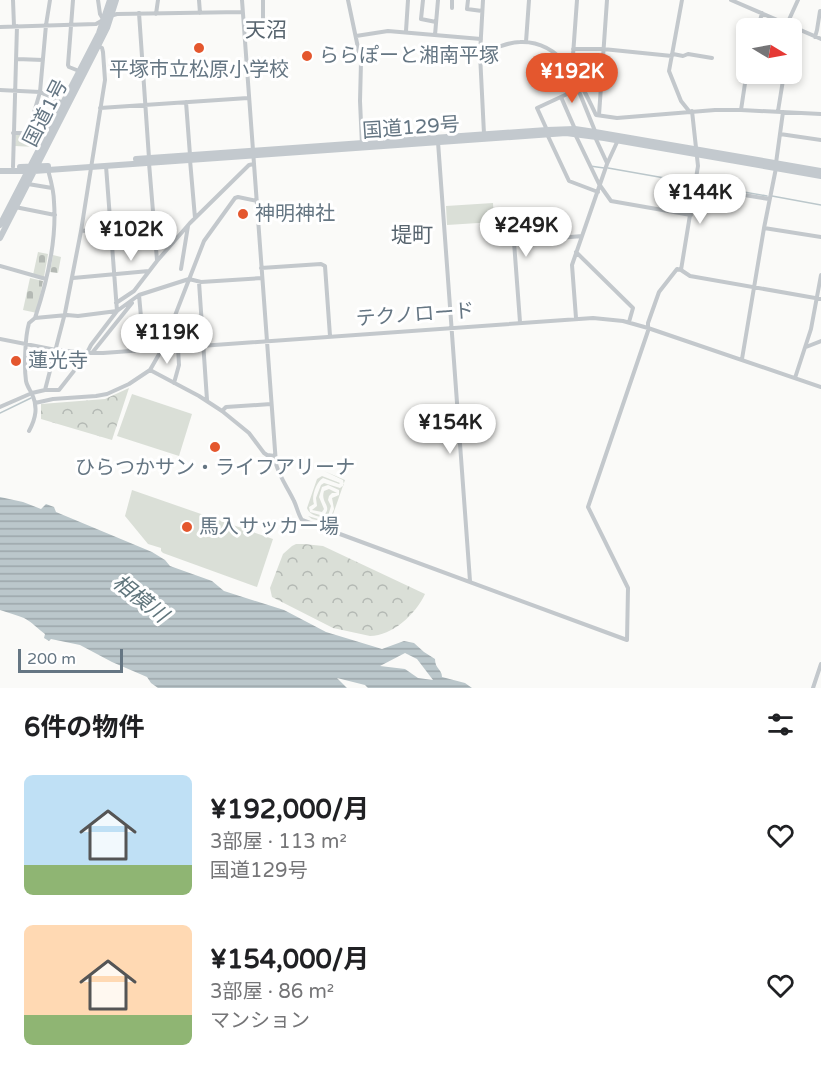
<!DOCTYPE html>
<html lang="ja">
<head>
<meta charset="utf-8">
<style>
	:root { --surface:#fff; --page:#f6f6f6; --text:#202124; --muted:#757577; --accent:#e4572e }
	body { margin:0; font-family:"Varela Round","Noto Sans JP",sans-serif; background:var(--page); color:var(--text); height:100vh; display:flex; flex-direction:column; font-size:22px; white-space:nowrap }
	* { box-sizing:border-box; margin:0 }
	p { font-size:20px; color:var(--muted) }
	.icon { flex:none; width:33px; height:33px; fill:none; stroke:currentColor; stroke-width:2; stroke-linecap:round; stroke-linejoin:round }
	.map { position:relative; height:688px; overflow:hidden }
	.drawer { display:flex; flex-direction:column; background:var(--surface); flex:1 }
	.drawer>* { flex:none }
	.needle { width:39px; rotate:100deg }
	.tools { position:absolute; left:736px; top:18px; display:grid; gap:12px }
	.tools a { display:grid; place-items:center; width:66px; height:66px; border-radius:9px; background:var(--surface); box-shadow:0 3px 9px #0003; font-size:30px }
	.scale { position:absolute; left:18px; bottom:15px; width:105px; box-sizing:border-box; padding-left:6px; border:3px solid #657683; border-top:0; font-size:16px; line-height:21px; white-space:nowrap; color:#657683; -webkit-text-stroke:4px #fff; paint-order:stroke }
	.price { position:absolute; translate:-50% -51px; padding:0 14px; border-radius:21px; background:#fff; color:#222; font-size:20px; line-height:39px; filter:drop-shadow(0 2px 3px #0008) }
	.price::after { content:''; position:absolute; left:50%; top:36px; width:18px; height:14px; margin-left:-9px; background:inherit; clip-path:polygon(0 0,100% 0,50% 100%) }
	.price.on { background:var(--accent); color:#fff }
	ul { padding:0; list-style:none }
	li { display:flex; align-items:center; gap:18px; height:150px; padding:0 24px }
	li span { display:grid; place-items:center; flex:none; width:168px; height:120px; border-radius:9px; color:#555 }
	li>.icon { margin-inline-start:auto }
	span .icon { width:72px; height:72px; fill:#fffc; stroke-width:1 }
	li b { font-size:26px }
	h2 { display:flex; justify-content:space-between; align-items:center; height:72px; padding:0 24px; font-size:26px }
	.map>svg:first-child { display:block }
	.grass { fill:#dadfd7 }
	.cemetery { fill:url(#cemetery-stones) }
	.park { fill:url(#park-crowns) }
	.water { fill:url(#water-rules); fill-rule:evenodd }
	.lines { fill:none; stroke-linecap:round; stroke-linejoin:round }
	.stream { stroke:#bbc7cb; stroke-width:1.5 }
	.minor { stroke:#c3c8cc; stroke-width:4 }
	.highway { stroke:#c3c9ce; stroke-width:6 }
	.poi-dot { fill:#e4572e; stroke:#fff; stroke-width:2 }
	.labels { text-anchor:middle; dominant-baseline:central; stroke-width:6; stroke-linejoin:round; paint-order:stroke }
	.poi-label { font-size:20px; fill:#657683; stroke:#fff; text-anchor:start }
	.street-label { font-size:20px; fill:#657683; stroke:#fff }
	.neighbourhood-label { font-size:21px; fill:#57646e; stroke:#fff }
	.water-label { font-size:21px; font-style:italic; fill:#60757c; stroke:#fff }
</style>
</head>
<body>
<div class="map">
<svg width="821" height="688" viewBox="0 0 821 688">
	<defs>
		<pattern id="cemetery-stones" width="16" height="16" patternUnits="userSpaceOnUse" patternTransform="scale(1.5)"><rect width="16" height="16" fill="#dadfd7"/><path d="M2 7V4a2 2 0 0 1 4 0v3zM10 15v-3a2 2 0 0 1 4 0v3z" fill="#b4b9b4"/></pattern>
		<pattern id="park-crowns" width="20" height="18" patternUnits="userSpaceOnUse" patternTransform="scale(1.5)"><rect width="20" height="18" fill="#dadfd7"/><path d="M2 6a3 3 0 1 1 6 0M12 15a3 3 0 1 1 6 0" fill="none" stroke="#b4b9b4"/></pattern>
		<pattern id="water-rules" width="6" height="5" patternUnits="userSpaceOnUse" patternTransform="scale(1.5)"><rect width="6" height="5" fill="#bbc7cb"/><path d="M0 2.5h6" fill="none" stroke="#9ca6aa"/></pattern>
	</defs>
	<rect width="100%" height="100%" fill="#fafaf8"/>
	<!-- grass -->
	<path class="grass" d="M493,203L494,222L447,225L446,206Z
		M132,394L192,414L179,456L117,436Z
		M324,471L345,480L330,523L312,519L308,516L325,521L330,519L334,509L332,498L339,495V490L328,485L322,487L319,497L324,509L322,512L312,510L317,506L316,498L321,485L324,483L340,488L344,485L343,480Z
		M322,476L340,483L339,484L323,478C316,482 311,497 314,504L309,507L310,512L320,515H324C333,506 320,503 324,491L329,489L337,493H332L329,496L328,500L331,506L328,516C321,519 309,515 307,508L317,479Z
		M132,490L273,539L257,587L163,553L161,551V548L148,544L125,516Z"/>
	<!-- cemetery -->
	<path class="cemetery" d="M38,252L48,254L44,277L33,275Z
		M53,255L61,257L58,273L50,272Z
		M30,278L43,281L37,313L23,310Z"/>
	<!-- park -->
	<path class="park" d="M16,135H28L38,140L35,147L15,146Z
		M129,388L112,440L41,419V404L105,399Z
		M296,544H304L323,546L425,594C416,614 392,636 370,636L333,628L272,597L270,588L283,554L292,546Z"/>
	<!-- water -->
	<path class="water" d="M0,497L23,502L41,509L46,504L54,507L56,512L152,552L165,560L170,566L212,581L224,591L284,610L326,632L382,649L404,641L414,643L424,652L435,659C435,669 442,669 442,677L465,683L472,688H368L365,685L337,678L347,688H158L151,683L147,677L112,662L80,645L51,639L49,641L44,638L45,634C38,629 32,622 24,618C17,615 8,613 0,610ZM405,653L417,659L433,680L418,678L405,669L380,666Z"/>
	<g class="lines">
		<!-- stream -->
		<path class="stream" d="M590,166L604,168
			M608,168L693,183
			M698,184L767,196
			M772,196L821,205
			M0,413L31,398"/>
		<!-- minor -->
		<path class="minor" d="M13,0L14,26
			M73,0L68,65L69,67L79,71
			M98,0L100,14L103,19
			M199,0L200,13
			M242,0L276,464C280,478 288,488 294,501C297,507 298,514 302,520L627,640L628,588L588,507L648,331V323L659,292L677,269L681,270L698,166L692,111
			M348,0L361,62L360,101L362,145
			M423,0L421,19L436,22
			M468,0L467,9L482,11
			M483,0L480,54L484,134
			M682,0L669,71L681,101L689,111
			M731,0L821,39
			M452,8V0
			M139,13L149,158
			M156,14L158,0
			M110,16L117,14L242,12
			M263,21V0
			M787,24L798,0
			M0,27L96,24L103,20
			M758,28L762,13
			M406,31L408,0
			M435,35L438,0
			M356,36L388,31L481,39
			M815,37L817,30L820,11H821
			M526,42L529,0
			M573,49H603L672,56
			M480,54C493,50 505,42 520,42C561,40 581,83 596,115L617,118L715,110H741L821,114
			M673,54L683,56L688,54L712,58
			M17,59L43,60
			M572,69L577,0
			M0,90L40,92L63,103
			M561,97L575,129
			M186,102L190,155
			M100,108L248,98
			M741,110L747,70
			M778,111L784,74
			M599,115L607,0
			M547,130L537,108L578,89L595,131
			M13,133H28L43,140
			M28,133L40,92L46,25L50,0
			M547,134L569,181L598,192
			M575,134L599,184L611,201L691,215
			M780,134L821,140
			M595,137L607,163
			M438,142L470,581
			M190,160L195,218
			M149,163L157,260
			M776,163L783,112
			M13,167L17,26
			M28,184L52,188
			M695,187L769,199
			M15,207L55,215
			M764,228L821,237
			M81,231L154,225
			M576,252L633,308L629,322
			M0,266L46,279
			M261,268L321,264L325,266L330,336
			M181,269L188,226
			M681,270L690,276L821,299
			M73,278L149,271
			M199,282L207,400
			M139,295L144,350
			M116,303L134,291L157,261L190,223L249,165L254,164
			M35,318C47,282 57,241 54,202C54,191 51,181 48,170
			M576,318L572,265L607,164L618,140
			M520,322L514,242L582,236
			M0,339L56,350L88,353H103L593,318L623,321L648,328L821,387
			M806,347L821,341
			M87,353L91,345L117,311L106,166
			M92,353L132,303
			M742,359L764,228L776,168
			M150,370L199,396L222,411L249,433L264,453L267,455L275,456
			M795,378L811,329L821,275
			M174,383L179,365L178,348
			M45,390H59L88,353
			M35,403L53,399L96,396L107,394L129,384L150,370L162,349L204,241L235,198L238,197L257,201
			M0,407L32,393L45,390L65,313L81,231L105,80L103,52L102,48L98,46
			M222,411L226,407L271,404
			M29,431C36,418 38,407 32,394C30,390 27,386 26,381C24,367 25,337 29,323L35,318L67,315L78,316L117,311L139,295L189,279L201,282L262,278
			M813,688L821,664"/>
		<!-- highway -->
		<path class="highway" d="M136,159L547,130L575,129L595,132L821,171
			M20,167L48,166
			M0,171H34L566,133L604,138L821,176
			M0,225L99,33L110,0
			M0,238L98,46L107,28L116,0"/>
	</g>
	<!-- markers -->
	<g class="poi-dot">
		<circle cx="199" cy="48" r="6"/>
		<circle cx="307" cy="56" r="6"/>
		<circle cx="243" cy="214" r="6"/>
		<circle cx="16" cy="361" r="6"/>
		<circle cx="215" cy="447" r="6"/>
		<circle cx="187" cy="527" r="6"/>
	</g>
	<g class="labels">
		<!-- poi labels -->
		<g class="poi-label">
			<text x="319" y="56">ららぽーと湘南平塚</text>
			<text x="199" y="70" text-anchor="middle">平塚市立松原小学校</text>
			<text x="255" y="214">神明神社</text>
			<text x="28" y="361">蓮光寺</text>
			<text x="215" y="468" text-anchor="middle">ひらつかサン・ライフアリーナ</text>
			<text x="199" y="527">馬入サッカー場</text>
		</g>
		<!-- street labels -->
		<g class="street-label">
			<text transform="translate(46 113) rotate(-63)">国道1号</text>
			<text transform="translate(411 128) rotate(-4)">国道129号</text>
			<text transform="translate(415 315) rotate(-4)">テクノロード</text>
		</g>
		<!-- neighbourhood labels -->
		<g class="neighbourhood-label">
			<text x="266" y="30">天沼</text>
			<text x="412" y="235">堤町</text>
		</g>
		<!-- water labels -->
		<g class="water-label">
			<text transform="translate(140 599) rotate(38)">相模川</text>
		</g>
	</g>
</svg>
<div class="tools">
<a><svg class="needle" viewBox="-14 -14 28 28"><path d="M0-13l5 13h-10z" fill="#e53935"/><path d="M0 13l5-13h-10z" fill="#757577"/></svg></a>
</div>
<div class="scale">200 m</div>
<b class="price on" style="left:572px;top:104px">¥192K</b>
<b class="price" style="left:700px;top:225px">¥144K</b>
<b class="price" style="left:526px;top:258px">¥249K</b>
<b class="price" style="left:131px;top:262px">¥102K</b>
<b class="price" style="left:167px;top:365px">¥119K</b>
<b class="price" style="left:450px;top:455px">¥154K</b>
</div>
<section class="drawer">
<h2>6件の物件<svg class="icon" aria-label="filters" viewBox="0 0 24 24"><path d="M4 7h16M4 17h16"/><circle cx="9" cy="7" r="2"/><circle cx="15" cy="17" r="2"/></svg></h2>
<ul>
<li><span style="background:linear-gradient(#bfe0f5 75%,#8fb573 0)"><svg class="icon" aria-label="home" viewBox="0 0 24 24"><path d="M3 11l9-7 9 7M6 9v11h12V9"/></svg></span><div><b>¥192,000/月</b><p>3部屋 · 113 m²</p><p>国道129号</p></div><svg class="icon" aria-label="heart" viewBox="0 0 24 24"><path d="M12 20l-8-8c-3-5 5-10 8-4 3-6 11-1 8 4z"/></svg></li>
<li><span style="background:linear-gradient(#ffd9b3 75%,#8fb573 0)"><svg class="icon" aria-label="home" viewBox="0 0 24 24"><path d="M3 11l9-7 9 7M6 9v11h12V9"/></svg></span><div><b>¥154,000/月</b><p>3部屋 · 86 m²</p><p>マンション</p></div><svg class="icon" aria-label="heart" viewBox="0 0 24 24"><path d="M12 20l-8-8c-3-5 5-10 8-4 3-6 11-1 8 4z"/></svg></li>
</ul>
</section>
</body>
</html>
